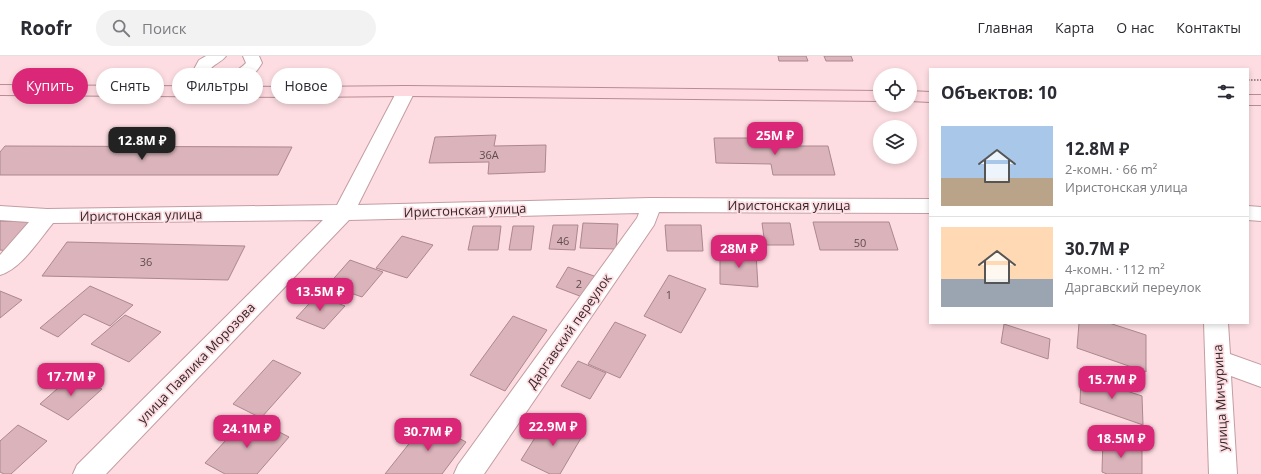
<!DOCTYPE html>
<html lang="ru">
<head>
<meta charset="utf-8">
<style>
	:root { --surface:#fff; --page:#f2f2f3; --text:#2b2b33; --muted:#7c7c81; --line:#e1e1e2; --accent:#db2777 }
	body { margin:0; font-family:"Open Sans",sans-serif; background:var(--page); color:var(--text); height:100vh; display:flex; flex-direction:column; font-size:15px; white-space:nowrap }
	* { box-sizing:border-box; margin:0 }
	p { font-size:13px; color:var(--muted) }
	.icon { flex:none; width:22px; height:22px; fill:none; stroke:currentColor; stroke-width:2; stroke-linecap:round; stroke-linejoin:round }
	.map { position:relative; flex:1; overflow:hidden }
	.drawer { position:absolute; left:929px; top:12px; width:320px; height:256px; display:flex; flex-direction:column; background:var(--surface); border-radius:0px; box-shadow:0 2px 6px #0003 }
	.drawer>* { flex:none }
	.guide { position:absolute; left:12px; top:12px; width:380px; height:36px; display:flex; gap:8px }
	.buttons { position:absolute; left:873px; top:12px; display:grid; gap:8px }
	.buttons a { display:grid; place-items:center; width:44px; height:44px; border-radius:50%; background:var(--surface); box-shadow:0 2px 6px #0003; font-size:20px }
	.price { position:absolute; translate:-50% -34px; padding:0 9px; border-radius:8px; background:var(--accent); color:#fff; font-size:13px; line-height:26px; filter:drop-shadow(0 1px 2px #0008) }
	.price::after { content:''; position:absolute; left:50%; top:24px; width:12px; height:9px; margin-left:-6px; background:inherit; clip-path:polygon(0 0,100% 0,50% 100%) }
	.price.current { background:#222; color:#fff }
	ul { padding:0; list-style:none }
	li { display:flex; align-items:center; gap:12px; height:100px; padding:0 12px }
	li+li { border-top:1px solid var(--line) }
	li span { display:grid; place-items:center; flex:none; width:112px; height:80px; border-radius:0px; color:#555 }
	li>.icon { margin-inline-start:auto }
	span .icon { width:48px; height:48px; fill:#fffc; stroke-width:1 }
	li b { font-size:17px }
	h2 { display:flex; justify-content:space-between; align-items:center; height:48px; padding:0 12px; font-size:17px }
	.chip { padding:0 14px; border-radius:18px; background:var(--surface); box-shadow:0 2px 6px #0003; font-size:14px; line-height:36px }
	.chip.current { background:var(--accent); color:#fff }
	header { display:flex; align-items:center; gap:24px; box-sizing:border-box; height:56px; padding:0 20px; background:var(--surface); border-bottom:1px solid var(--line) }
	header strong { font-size:19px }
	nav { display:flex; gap:22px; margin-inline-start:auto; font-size:14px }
	.search { width:280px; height:36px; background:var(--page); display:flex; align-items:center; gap:10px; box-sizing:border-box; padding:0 14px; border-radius:22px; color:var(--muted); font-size:15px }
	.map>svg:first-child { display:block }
	.building { fill:#dab4ba; stroke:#ac878d }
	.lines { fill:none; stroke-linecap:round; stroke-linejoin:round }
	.minor-casing { stroke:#c39da3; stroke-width:2 }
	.major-casing { stroke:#b88c93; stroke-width:2 }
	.path { stroke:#9c8488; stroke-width:2; stroke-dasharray:1.5 1.5; stroke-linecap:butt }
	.minor { fill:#fff; fill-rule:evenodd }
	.major { fill:#fedae0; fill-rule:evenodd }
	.labels { text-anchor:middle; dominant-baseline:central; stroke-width:3.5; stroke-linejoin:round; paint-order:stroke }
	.number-label { font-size:11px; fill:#604b4f }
	.street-label { font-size:13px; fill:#37282b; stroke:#fddde2 }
</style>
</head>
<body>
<header>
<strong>Roofr</strong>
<div class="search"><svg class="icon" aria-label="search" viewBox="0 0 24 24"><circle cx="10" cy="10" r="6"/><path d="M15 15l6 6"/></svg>Поиск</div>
<nav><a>Главная</a><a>Карта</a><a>О нас</a><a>Контакты</a></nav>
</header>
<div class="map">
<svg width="1261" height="418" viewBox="0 0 1261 418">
	<rect width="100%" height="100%" fill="#fddde2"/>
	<!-- building -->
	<path class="building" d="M778,0H806L808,5H779Z
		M824,0H851L853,5H826Z
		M496,79L494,90L546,89L545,116L488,118L489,106L429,107L435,81Z
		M714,82H766L768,90H828L835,119H773L771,108L716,107Z
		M5,90L292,91L278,119H0V96Z
		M0,165L33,166L9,195L0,194Z
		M813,166H889L898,194H820Z
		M583,167L618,168L616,193L580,192Z
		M762,167H790L794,189H765Z
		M553,169H578L575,194L549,193Z
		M665,169H701L703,195H667Z
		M473,170H501L498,194H468Z
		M513,170H534L531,194H509Z
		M402,180L433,189L407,222L376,212Z
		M67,186L245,190L228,224L42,220Z
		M720,195L756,197L758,231L720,228Z
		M350,204L383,216L362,241L328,229Z
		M568,211L597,221L585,242L556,231Z
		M669,219L706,233L681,277L644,260Z
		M90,230L133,249L110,270L84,258L58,281L40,272Z
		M0,235L22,244L0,262Z
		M317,239L345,250L324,273L296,262Z
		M125,259L161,276L129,306L91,288Z
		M513,260L547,274L505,335L470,319Z
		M615,266L646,279L620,322L588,308Z
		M1079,267H1109L1146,279V316L1077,292Z
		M1004,268L1050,283L1048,303L1001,287Z
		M273,304L301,317L261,362L233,348Z
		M578,305L606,317L590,343L561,330Z
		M74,318L102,333L68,364L40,348Z
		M1081,320L1142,340L1143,369L1080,347Z
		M248,360L289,381L257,418H225L205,407Z
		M548,361L584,377L560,418H550L521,404Z
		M427,365L466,386L442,418H385Z
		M18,369L47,385L11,418H4L0,416V385Z
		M1103,381L1142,395V418H1107L1102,416Z"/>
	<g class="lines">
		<!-- minor casing -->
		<g class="minor-casing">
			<path id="minor" d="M206,0H226C222,6 213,8 209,15C218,28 238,15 246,7L243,0H259L262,7C259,12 255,18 250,21C237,30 209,35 197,23C195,21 194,17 193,15L199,4Z
				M406,30L412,31L415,35L358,149L650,142L930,143V157L659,156L654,169L484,418H454L458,409L637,162L639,157L349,164L106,418H73L77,409L323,164L53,167C39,184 21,213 0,219V199L29,166L0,164V150L47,153L337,149L397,35L400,31Z
				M1248,150L1261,151V165L1248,164Z
				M1204,267H1228L1230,298L1261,309V331L1231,320L1237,418H1209Z"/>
		</g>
		<!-- major casing -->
		<g class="major-casing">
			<path id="major" d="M0,29L301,31L406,30L880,35V45L406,40L301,41L0,39Z
				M910,35L930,36V46L910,45Z
				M1248,39H1261V49H1248Z"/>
		</g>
		<!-- path -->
		<path class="path" d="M1248,24H1261"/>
		<!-- minor -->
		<use href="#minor" class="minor"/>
		<!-- major -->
		<use href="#major" class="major"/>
	</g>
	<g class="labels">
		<!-- number labels -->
		<g class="number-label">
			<text x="489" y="98">36А</text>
			<text x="563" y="184">46</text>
			<text x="860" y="186">50</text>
			<text x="146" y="205">36</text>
			<text x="579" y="227">2</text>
			<text x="669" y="238">1</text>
		</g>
		<!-- street labels -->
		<g class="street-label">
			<text x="789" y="149">Иристонская улица</text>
			<text transform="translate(465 154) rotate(-2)">Иристонская улица</text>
			<text transform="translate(141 159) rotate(-1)">Иристонская улица</text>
			<text transform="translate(569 275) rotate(-55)">Даргавский переулок</text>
			<text transform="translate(196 307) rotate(-46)">улица Павлика Морозова</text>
			<text transform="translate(1220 342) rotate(-93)">улица Мичурина</text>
		</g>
	</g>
</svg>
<div class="buttons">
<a><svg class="icon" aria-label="locate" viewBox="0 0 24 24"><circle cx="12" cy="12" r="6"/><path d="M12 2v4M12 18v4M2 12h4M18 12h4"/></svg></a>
<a><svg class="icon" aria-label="layers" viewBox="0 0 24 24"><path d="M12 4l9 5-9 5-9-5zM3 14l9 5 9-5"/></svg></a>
</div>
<b class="price" style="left:775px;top:100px">25M ₽</b>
<b class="price current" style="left:142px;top:105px">12.8M ₽</b>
<b class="price" style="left:739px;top:213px">28M ₽</b>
<b class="price" style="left:320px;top:256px">13.5M ₽</b>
<b class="price" style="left:71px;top:341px">17.7M ₽</b>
<b class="price" style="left:1112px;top:344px">15.7M ₽</b>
<b class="price" style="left:553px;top:391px">22.9M ₽</b>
<b class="price" style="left:247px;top:393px">24.1M ₽</b>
<b class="price" style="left:428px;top:396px">30.7M ₽</b>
<b class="price" style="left:1121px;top:403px">18.5M ₽</b>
<div class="guide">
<a class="chip current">Купить</a>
<a class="chip">Снять</a>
<a class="chip">Фильтры</a>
<a class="chip">Новое</a>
</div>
<section class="drawer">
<h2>Объектов: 10<svg class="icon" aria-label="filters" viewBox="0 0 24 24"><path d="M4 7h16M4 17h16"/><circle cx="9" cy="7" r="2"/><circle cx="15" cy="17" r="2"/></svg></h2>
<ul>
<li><span style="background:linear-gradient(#a9c7e8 65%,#b9a48a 0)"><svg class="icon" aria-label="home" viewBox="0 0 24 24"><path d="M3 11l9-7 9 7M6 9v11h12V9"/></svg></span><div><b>12.8M ₽</b><p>2-комн. · 66 m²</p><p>Иристонская улица</p></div></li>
<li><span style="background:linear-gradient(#ffd9b3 65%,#9aa5b1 0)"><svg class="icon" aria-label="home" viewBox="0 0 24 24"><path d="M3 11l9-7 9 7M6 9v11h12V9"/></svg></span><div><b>30.7M ₽</b><p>4-комн. · 112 m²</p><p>Даргавский переулок</p></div></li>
</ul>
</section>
</div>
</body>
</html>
